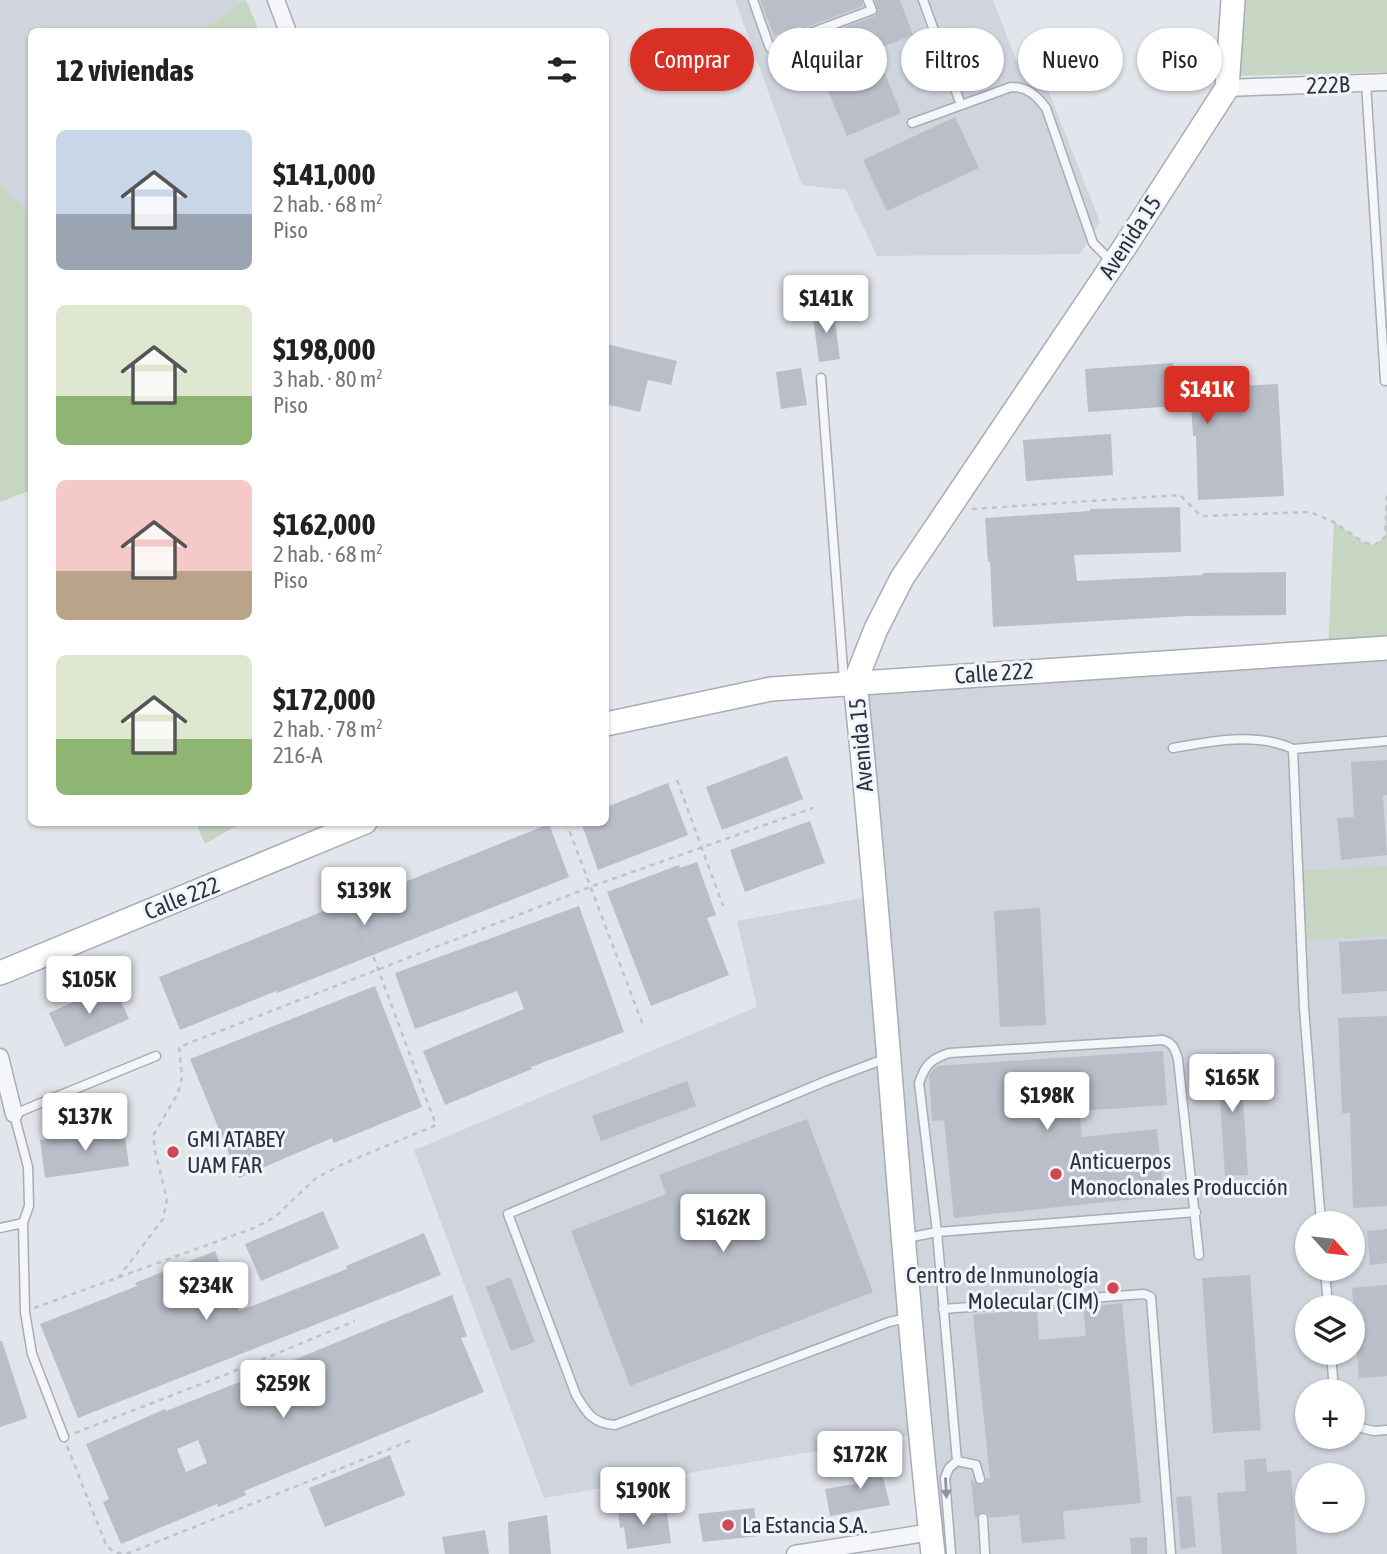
<!DOCTYPE html>
<html lang="es">
<head>
<meta charset="utf-8">
<style>
	:root { --surface:#fff; --page:#f6f6f6; --text:#222; --muted:#767676; --accent:#d93025 }
	body { margin:0; font-family:"Asap Condensed",sans-serif; background:var(--page); color:var(--text); height:100vh; display:flex; flex-direction:column; font-size:26px; white-space:nowrap }
	* { box-sizing:border-box; margin:0 }
	p { font-size:23px; color:var(--muted) }
	.icon { flex:none; width:38px; height:38px; fill:none; stroke:currentColor; stroke-width:2; stroke-linecap:round; stroke-linejoin:round }
	.map { position:relative; flex:1; overflow:hidden }
	.details { position:absolute; left:28px; top:28px; width:581px; height:798px; display:flex; flex-direction:column; background:var(--surface); border-radius:10px; box-shadow:0 2px 5px #0004 }
	.details>* { flex:none }
	.guide { position:absolute; left:630px; top:28px; width:651px; height:63px; display:flex; gap:14px }
	.needle { width:46px; rotate:117deg }
	.controls { position:absolute; left:1295px; top:1211px; display:grid; gap:14px }
	.controls a { display:grid; place-items:center; width:70px; height:70px; border-radius:50%; background:var(--surface); box-shadow:0 2px 5px #0004; font-size:35px }
	.price { position:absolute; translate:-50% -60px; padding:0 16px; border-radius:7px; background:#fff; color:#222; font-size:23px; line-height:46px; filter:drop-shadow(0 2px 4px #0008) }
	.price::after { content:''; position:absolute; left:50%; top:42px; width:21px; height:16px; margin-left:-10px; background:inherit; clip-path:polygon(0 0,100% 0,50% 100%) }
	.price.current { background:var(--accent); color:#fff }
	ul { padding:0; list-style:none }
	li { display:flex; align-items:center; gap:21px; height:175px; padding:0 28px }
	li span { display:grid; place-items:center; flex:none; width:196px; height:140px; border-radius:10px; color:#555 }
	li>.icon { margin-inline-start:auto }
	span .icon { width:84px; height:84px; fill:#fffc; stroke-width:1 }
	li b { font-size:30px }
	h2 { display:flex; justify-content:space-between; align-items:center; height:84px; padding:0 28px; font-size:30px }
	.pill { padding:0 24px; border-radius:32px; background:var(--surface); box-shadow:0 2px 5px #0004; font-size:24px; line-height:63px }
	.pill.current { background:var(--accent); color:#fff }
	.map>svg:first-child { display:block }
	.built { fill:#d0d4dd; fill-rule:evenodd }
	.green { fill:#c7d5c3 }
	.water { fill:#9db1cb }
	.building { fill:#babec8; fill-rule:evenodd }
	.lines { fill:none; stroke-linecap:round; stroke-linejoin:round }
	.lane-casing { stroke:#a7acb5; stroke-width:11 }
	.street-casing { stroke:#a7acb5; stroke-width:19 }
	.secondary-casing { stroke:#a7acb5; stroke-width:26 }
	.path { stroke:#c0c3ca; stroke-width:2.5; stroke-dasharray:5 5; stroke-linecap:butt }
	.lane { stroke:#f5f6f9; stroke-width:8 }
	.street { stroke:#f5f6f9; stroke-width:16 }
	.secondary { stroke:#fff; stroke-width:23 }
	.oneway { fill:#90949e }
	.poi-dot { fill:#d04755; stroke:#f2f4f8; stroke-width:2.5 }
	.labels { text-anchor:middle; dominant-baseline:central; stroke-width:6; stroke-linejoin:round; paint-order:stroke }
	.street-label { font-size:23px; fill:#2a3243; stroke:#f2f4f8 }
	.poi-label { font-size:23px; fill:#2a3243; stroke:#f2f4f8; text-anchor:start }
</style>
</head>
<body>
<div class="map">
<svg width="1387" height="1554" viewBox="0 0 1387 1554">
	<rect width="100%" height="100%" fill="#e2e5eb"/>
	<!-- built -->
	<path class="built" d="M0,0H246L201,31L32,32L31,214L0,185Z
		M735,0H993L1016,60L1041,72L1100,222L1080,254L877,256L846,190L802,185Z
		M1387,648V1554H939L920,1433L544,1498L414,1150L757,1007L737,921L862,898L887,1044L855,682ZM1307,1223H1353V1269H1307ZM1307,1307H1353V1353H1307ZM1307,1391H1353V1437H1307ZM1307,1475H1353V1521H1307Z"/>
	<!-- green -->
	<path class="green" d="M246,0L259,31H201Z
		M1243,0H1387V72L1237,76Z
		M0,185L32,214L31,490L0,502Z
		M1387,494V648L1328,651L1334,522L1363,542L1375,545L1385,537Z
		M196,823H241L205,844Z
		M1387,866V936L1301,940L1298,871Z"/>
	<!-- water -->
	<path class="water" d="M658,1495L660,1507L640,1509L638,1497Z"/>
	<!-- building -->
	<path class="building" d="M760,0H862L863,6L802,29L801,26L774,36Z
		M875,0H900L913,35L875,50L901,113L847,136L807,41L875,16L878,10Z
		M955,117L979,168L887,211L863,160Z
		M833,307L840,359L819,362L812,310Z
		M606,344L677,361L671,385L648,380L640,412L606,404Z
		M1173,363L1175,390L1278,384L1284,496L1198,500L1196,436H1193L1191,405L1088,412L1085,369Z
		M801,368L807,405L781,409L776,372Z
		M1111,434L1113,475L1026,481L1023,440Z
		M1180,507L1181,552L1074,555L1077,581L1203,575V573L1286,572V615L1187,616L993,627L990,561L988,562L985,518L1090,511V509Z
		M787,756L803,799L722,830L706,787Z
		M1387,760V795H1383L1387,855L1341,860L1337,818L1354,817L1351,762Z
		M668,783L688,835L598,870L581,822H606V807Z
		M810,821L825,863L745,892L730,850Z
		M549,824L569,877L277,993L276,991L180,1030L159,977L344,903L345,906Z
		M697,862L716,915L707,918L729,975L651,1006L607,892L679,865L680,868Z
		M579,906L624,1032L531,1067L532,1069L445,1105L423,1051L524,1009L517,991L415,1029L395,973Z
		M1040,908L1046,1025L1000,1027L994,911Z
		M1387,939V991L1342,994L1339,942Z
		M113,984L129,1019L65,1047L49,1013Z
		M375,986L422,1107L334,1143L332,1138L239,1178L190,1059Z
		M1387,1016V1206L1353,1208L1350,1113H1342L1338,1018Z
		M1163,1051L1167,1105L1079,1111L1082,1137L1157,1129L1164,1196L954,1218L944,1120L932,1121L929,1075L937,1066Z
		M1240,1052L1248,1175L1225,1176L1217,1053Z
		M687,1081L696,1106L601,1141L592,1116Z
		M807,1119L873,1292L630,1386L571,1231L666,1194L659,1175Z
		M124,1128L129,1166L45,1178L40,1140Z
		M323,1211L339,1248L261,1281L245,1244Z
		M1387,1229V1263L1370,1265L1367,1231Z
		M424,1233L441,1275L78,1418L40,1324L137,1286L135,1283L215,1251L239,1311L347,1269L346,1266Z
		M1250,1275L1261,1430L1213,1433L1202,1278Z
		M510,1277L535,1342L511,1351L486,1287Z
		M1387,1285V1376L1359,1378L1352,1288Z
		M452,1295L467,1336L461,1338L484,1392L244,1491L246,1495L218,1507L217,1504L121,1544L103,1502L109,1499L86,1444L165,1409L166,1411L262,1373ZM198,1440L207,1463L186,1472L177,1449Z
		M1122,1303L1141,1503L1063,1511L1065,1539L1022,1543L1019,1515L990,1518L987,1513L982,1512L975,1519L971,1480L981,1485L985,1483L986,1478H990L973,1315L1037,1309L1039,1340L1086,1336L1083,1307Z
		M0,1341H2L27,1418L0,1427Z
		M390,1455L405,1495L325,1527L309,1488Z
		M878,1457L890,1505L830,1516L825,1489L860,1483L856,1461Z
		M1266,1458L1267,1472L1291,1470L1297,1554H1222L1217,1493L1246,1491L1244,1460Z
		M1191,1496L1196,1547L1181,1549L1176,1497Z
		M634,1501L637,1517L667,1513L671,1543L627,1549L624,1527L620,1528L617,1504Z
		M754,1508L759,1536L703,1542L698,1514Z
		M547,1515L551,1554H509L508,1522Z
		M485,1530L489,1554H445L442,1537Z
		M1147,1537V1554H1131L1130,1538Z"/>
	<g class="lines">
		<!-- lane casing -->
		<g class="lane-casing">
			<path id="lane" d="M753,0L770,48L872,10L868,0
				M923,0L961,105
				M1366,83L1385,381
				M912,123L1011,87C1028,87 1036,95 1046,108L1093,243L1111,261
				M821,378L844,682
				M1173,748C1211,741 1258,732 1293,749L1304,1008L1321,1223
				M1293,749L1387,741
				M887,1058L826,1081L508,1214L576,1395C586,1412 593,1424 615,1425L889,1322L907,1318
				M0,1228L23,1223
				M907,1238L937,1232L1196,1212
				M1325,1269L1328,1307
				M943,1309L1144,1294L1151,1297L1171,1554
				M1331,1353L1334,1391
				M1353,1426L1374,1431L1387,1430
				M64,1437L32,1354L25,1312L23,1223L29,1206L28,1167L14,1114L156,1056
				M957,1461L937,1232L919,1083C925,1065 931,1059 949,1053L1163,1040C1173,1043 1175,1049 1178,1059L1199,1255
				M983,1518L985,1554
				M951,1554L945,1478L949,1468L957,1461L976,1465L980,1479"/>
		</g>
		<!-- street casing -->
		<g class="street-casing">
			<path id="street" d="M276,0L288,32
				M1227,88L1387,82
				M0,1057L14,1114
				M795,1554L931,1532"/>
		</g>
		<!-- secondary casing -->
		<g class="secondary-casing">
			<path id="secondary" d="M606,724L771,689L1387,648
				M0,973L365,822
				M933,1554C901,1264 886,972 855,682L876,629L902,578L1128,242L1227,88L1233,0"/>
		</g>
		<!-- path -->
		<path class="path" d="M972,509L1180,495L1201,516L1310,512L1334,522L1363,542L1375,545L1385,537L1387,494
			M677,780L723,906
			M566,822L644,1028
			M118,1278L163,1219L167,1199L154,1147V1134L178,1093L182,1077L179,1047L590,887L813,808
			M34,1308L254,1228L275,1217L316,1178L343,1164L436,1125L352,899
			M75,1433L227,1374L355,1321
			M67,1446L106,1545L115,1553H129L412,1440"/>
		<!-- lane -->
		<use href="#lane" class="lane"/>
		<!-- street -->
		<use href="#street" class="street"/>
		<!-- secondary -->
		<use href="#secondary" class="secondary"/>
	</g>
	<!-- one-way arrows -->
	<defs><path id="oneway-solid" d="M-6-.8H1V-3.2L6.5 0L1 3.2V.8H-6Z" transform="scale(1.75)"/></defs>
	<use class="oneway" href="#oneway-solid" transform="translate(946 1488) rotate(87)"/>
	<!-- markers -->
	<g class="poi-dot">
		<circle cx="173" cy="1152" r="7"/>
		<circle cx="1056" cy="1174" r="7"/>
		<circle cx="1113" cy="1288" r="7"/>
		<circle cx="728" cy="1525" r="7"/>
	</g>
	<g class="labels">
		<!-- street labels -->
		<g class="street-label">
			<text transform="translate(1328 85) rotate(-2)">222B</text>
			<text transform="translate(1130 237) rotate(-57)">Avenida 15</text>
			<text transform="translate(994 673) rotate(-4)">Calle 222</text>
			<text transform="translate(861 745) rotate(-95)">Avenida 15</text>
			<text transform="translate(182 898) rotate(-22)">Calle 222</text>
		</g>
		<!-- poi labels -->
		<g class="poi-label">
			<text x="187" y="1139">GMI ATABEY<tspan x="187" dy="26">UAM FAR</tspan></text>
			<text x="1070" y="1161">Anticuerpos<tspan x="1070" dy="26">Monoclonales Producción</tspan></text>
			<text x="1099" y="1275" text-anchor="end">Centro de Inmunología<tspan x="1099" dy="26">Molecular (CIM)</tspan></text>
			<text x="742" y="1525">La Estancia S.A.</text>
		</g>
	</g>
</svg>
<div class="controls">
<a><svg class="needle" viewBox="-14 -14 28 28"><path d="M0-13l5 13h-10z" fill="#e53935"/><path d="M0 13l5-13h-10z" fill="#767676"/></svg></a>
<a><svg class="icon" aria-label="layers" viewBox="0 0 24 24"><path d="M12 4l9 5-9 5-9-5zM3 14l9 5 9-5"/></svg></a>
<a>+</a>
<a>−</a>
</div>
<b class="price" style="left:826px;top:335px">$141K</b>
<b class="price current" style="left:1207px;top:426px">$141K</b>
<b class="price" style="left:364px;top:927px">$139K</b>
<b class="price" style="left:89px;top:1016px">$105K</b>
<b class="price" style="left:1232px;top:1114px">$165K</b>
<b class="price" style="left:1047px;top:1132px">$198K</b>
<b class="price" style="left:85px;top:1153px">$137K</b>
<b class="price" style="left:723px;top:1254px">$162K</b>
<b class="price" style="left:206px;top:1322px">$234K</b>
<b class="price" style="left:283px;top:1420px">$259K</b>
<b class="price" style="left:860px;top:1491px">$172K</b>
<b class="price" style="left:643px;top:1527px">$190K</b>
<div class="guide">
<a class="pill current">Comprar</a>
<a class="pill">Alquilar</a>
<a class="pill">Filtros</a>
<a class="pill">Nuevo</a>
<a class="pill">Piso</a>
</div>
<section class="details">
<h2>12 viviendas<svg class="icon" aria-label="filters" viewBox="0 0 24 24"><path d="M4 7h16M4 17h16"/><circle cx="9" cy="7" r="2"/><circle cx="15" cy="17" r="2"/></svg></h2>
<ul>
<li><span style="background:linear-gradient(#c9d6e8 60%,#9aa5b1 0)"><svg class="icon" aria-label="home" viewBox="0 0 24 24"><path d="M3 11l9-7 9 7M6 9v11h12V9"/></svg></span><div><b>$141,000</b><p>2 hab. · 68 m²</p><p>Piso</p></div></li>
<li><span style="background:linear-gradient(#dfe7d0 65%,#8fb573 0)"><svg class="icon" aria-label="home" viewBox="0 0 24 24"><path d="M3 11l9-7 9 7M6 9v11h12V9"/></svg></span><div><b>$198,000</b><p>3 hab. · 80 m²</p><p>Piso</p></div></li>
<li><span style="background:linear-gradient(#f6c9c9 65%,#b9a48a 0)"><svg class="icon" aria-label="home" viewBox="0 0 24 24"><path d="M3 11l9-7 9 7M6 9v11h12V9"/></svg></span><div><b>$162,000</b><p>2 hab. · 68 m²</p><p>Piso</p></div></li>
<li><span style="background:linear-gradient(#dfe7d0 60%,#8fb573 0)"><svg class="icon" aria-label="home" viewBox="0 0 24 24"><path d="M3 11l9-7 9 7M6 9v11h12V9"/></svg></span><div><b>$172,000</b><p>2 hab. · 78 m²</p><p>216-A</p></div></li>
</ul>
</section>
</div>
</body>
</html>
